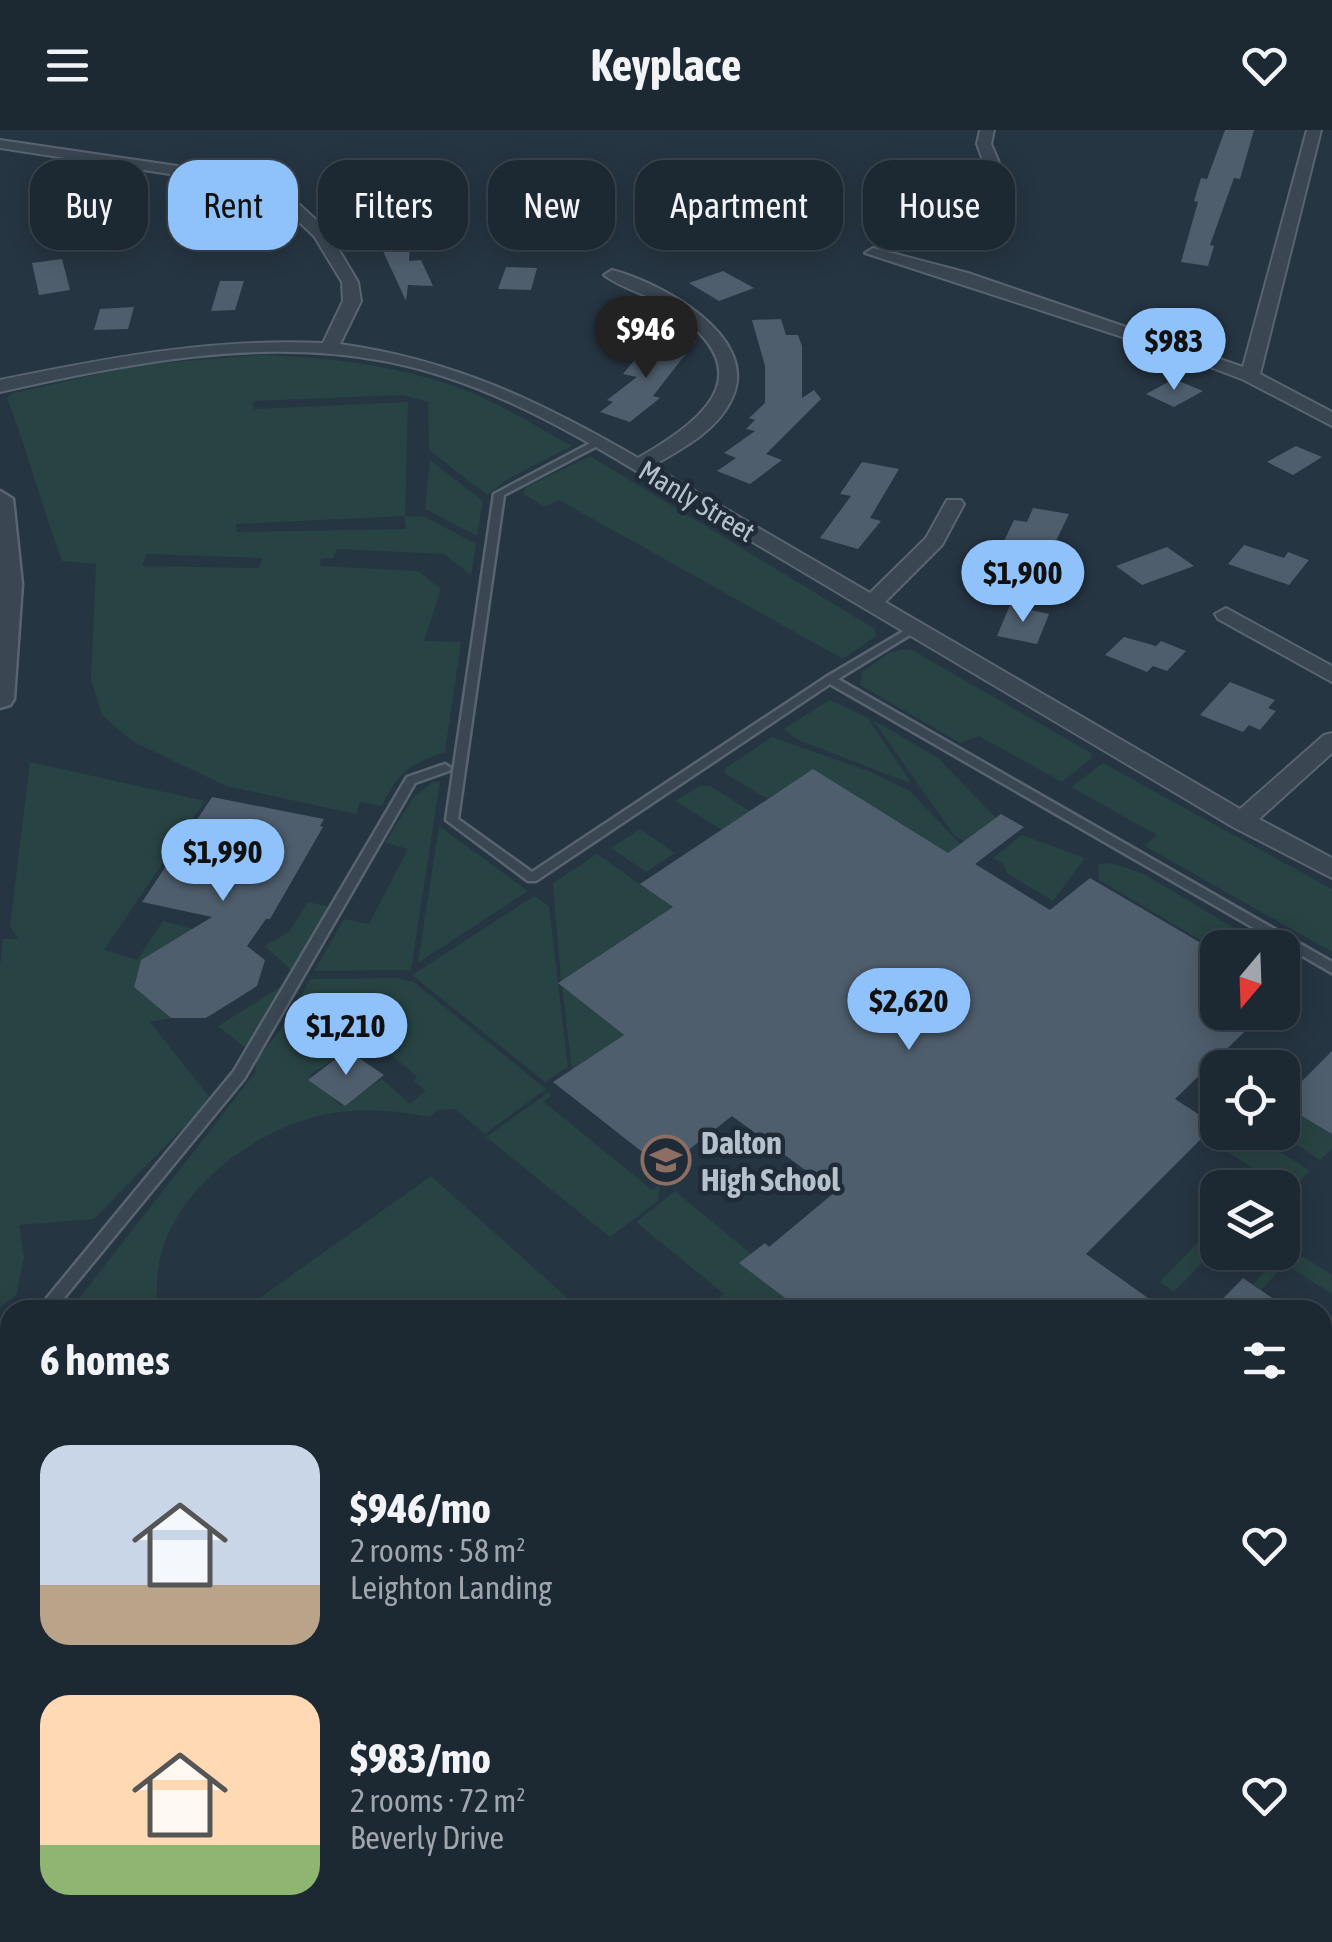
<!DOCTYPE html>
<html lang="en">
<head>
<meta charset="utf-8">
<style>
	:root { --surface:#1c2832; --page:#25303a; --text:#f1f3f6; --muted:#a0a6ac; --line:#3a444d; --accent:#8fc2fa }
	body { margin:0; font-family:"Asap Condensed",sans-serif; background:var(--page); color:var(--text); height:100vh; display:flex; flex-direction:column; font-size:38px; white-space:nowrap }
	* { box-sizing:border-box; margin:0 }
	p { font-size:32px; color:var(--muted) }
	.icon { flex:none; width:55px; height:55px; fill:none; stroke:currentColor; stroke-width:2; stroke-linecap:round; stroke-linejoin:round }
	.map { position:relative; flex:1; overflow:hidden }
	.drawer { position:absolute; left:0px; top:1170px; width:1332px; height:642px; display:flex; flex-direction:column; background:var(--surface); border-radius:30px 30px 0 0; box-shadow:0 5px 25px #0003,0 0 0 2px var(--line) }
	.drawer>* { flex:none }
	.guide { position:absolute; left:30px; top:30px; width:1272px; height:90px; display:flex; gap:20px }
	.needle { width:65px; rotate:199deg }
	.fabs { position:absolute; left:1200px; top:800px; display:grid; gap:20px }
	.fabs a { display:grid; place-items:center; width:100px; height:100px; border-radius:20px; background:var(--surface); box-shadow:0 5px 25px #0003,0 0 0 2px var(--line); font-size:50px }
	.price { position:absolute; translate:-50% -85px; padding:0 22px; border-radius:35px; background:var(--accent); color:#111; font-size:32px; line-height:65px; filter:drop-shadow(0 2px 5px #0008) }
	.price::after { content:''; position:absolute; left:50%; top:60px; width:30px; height:22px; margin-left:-15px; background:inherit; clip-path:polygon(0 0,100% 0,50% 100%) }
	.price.current { background:#222; color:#fff }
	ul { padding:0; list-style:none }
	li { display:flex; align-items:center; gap:30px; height:250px; padding:0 40px }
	li span { display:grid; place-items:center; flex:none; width:280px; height:200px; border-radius:30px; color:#555 }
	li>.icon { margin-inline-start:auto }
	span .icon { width:120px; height:120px; fill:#fffc; stroke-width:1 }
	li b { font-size:42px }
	h2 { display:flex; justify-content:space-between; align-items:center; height:120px; padding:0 40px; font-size:42px }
	.tag { padding:0 35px; border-radius:30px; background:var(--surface); box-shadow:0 5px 25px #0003,0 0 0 2px var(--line); font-size:35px; line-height:90px }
	.tag.current { background:var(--accent); color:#111 }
	header { display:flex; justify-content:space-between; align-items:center; height:130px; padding:0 40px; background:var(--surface); font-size:45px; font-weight:700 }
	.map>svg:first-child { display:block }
	.green { fill:#284343; fill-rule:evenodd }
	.building { fill:#4f5e6d }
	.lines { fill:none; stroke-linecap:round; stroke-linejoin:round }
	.service-casing { stroke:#58646f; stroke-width:5 }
	.minor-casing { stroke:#58646f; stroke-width:4 }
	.tertiary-casing { stroke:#58646f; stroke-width:5 }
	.service { fill:#3a4652; fill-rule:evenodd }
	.minor { fill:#3a4652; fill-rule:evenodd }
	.tertiary { fill:#3a4652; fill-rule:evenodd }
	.labels { text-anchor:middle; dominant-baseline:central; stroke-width:9; stroke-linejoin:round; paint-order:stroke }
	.far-street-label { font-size:28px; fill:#b7c1cc; stroke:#1f2b37 }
	.poi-label { font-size:32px; font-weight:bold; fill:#b7c1cc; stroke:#1f2b37; text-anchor:start }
</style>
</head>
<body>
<header><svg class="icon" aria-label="menu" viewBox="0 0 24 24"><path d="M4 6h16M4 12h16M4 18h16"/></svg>Keyplace<svg class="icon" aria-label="heart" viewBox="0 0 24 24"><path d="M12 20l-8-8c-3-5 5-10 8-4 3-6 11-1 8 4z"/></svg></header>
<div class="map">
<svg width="1332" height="1812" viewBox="0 0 1332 1812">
	<rect width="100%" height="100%" fill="#263542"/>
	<!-- green -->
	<path class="green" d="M260,225C332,227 403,236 470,262C506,277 539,298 572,316L508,349L487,365L429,320L428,272L402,265L253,271L254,279L408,272L405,386L425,387L476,414L471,445L444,424L337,419L333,428H321L320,436L418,441L441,459L424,511L461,512L445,622C411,633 397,643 382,676L360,672L356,684L226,656L132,611L102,585L91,550L96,434L62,431C42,377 28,322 7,268L13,263L139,235ZM404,386L406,399L237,402L236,394ZM147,424L261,428L262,429L259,438L142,436Z
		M590,326L875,499L876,506L843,529L559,370L544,377L523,363L526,357Z
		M430,330L483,371L477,406L425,379Z
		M903,519L912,520L1091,623L1092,628L1062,652L979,606L960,613L860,555L862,542L889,523Z
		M829,570L867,587L912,654L798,610L784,599Z
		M873,590L938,628L996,688L964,711L954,705Z
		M772,607L871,642L910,661L960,714L931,736L935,715L813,640L768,669L724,643L726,638Z
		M30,632L205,671L104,820L137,830L163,791L193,799L141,830L134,856L171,888L150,892L211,969L94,1089L19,1095L24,1127L16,1166L0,1177V837L3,809H18L10,796Z
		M1103,633L1332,759V822L1145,716L1157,705L1071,657Z
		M433,652H440L411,840L314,841L344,789L369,794L408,719L385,713L413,668Z
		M700,656H710L750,681L722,700L675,671Z
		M439,696L528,761L418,833V832Z
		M640,699L675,723L646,742L611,718Z
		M1022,705L1085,728L1053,771L1008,744L1003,734L993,728Z
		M597,724L673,777L561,851L553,753Z
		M1111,733L1144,744L1266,817L1217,820L1099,750L1098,734Z
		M534,766L549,776L568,937L545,952L412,845Z
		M308,772L326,776L328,782L292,841L265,816L290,801Z
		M398,848L415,853L546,959L485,1004L455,979L438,980L430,987C394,980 358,977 322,985C238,1005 141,1084 159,1180H70L255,943L257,929L289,889L310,849ZM369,907L417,946L414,951L426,961L410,974L382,949L341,976L309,945Z
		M285,854L248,920L218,896Z
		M562,856L624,905L572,940Z
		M549,962L551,966L544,972L652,1060L660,1055L658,1071L610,1107L486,1007Z
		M1283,973L1332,1004V1019L1320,1030L1278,1003L1282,1002Z
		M1227,1002L1251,1003L1310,1041L1288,1062L1215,1013Z
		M431,1046L581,1180H243Z
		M675,1061L751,1124L740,1133L801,1180H705L724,1164L636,1092Z
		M1217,1092V1116L1174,1162L1160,1152Z
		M1280,1123L1304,1127L1332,1145V1164L1285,1134L1261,1160L1253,1155Z
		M1323,1332H1332V1812H477L461,1803L1322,1802Z"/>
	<!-- building -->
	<path class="building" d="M1225,0H1254L1240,49L1234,48L1210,115L1214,116L1208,136L1181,132L1198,72L1194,71L1201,48L1207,49Z
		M379,78L411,100L409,131L421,130L433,156L408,155L406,171L376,106Z
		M62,129L70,160L39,165L32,133Z
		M506,137L537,138L531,160L498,159Z
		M723,141L754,158L719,171L689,153Z
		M220,151H244L235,180L211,181Z
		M134,177L128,199L94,200L100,179Z
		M781,189L786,205H798L802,216V268L814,260L821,269L766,324L782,330L750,354L717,341L736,328L724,323L755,301L746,299L755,290L749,288L765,273V236L752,190Z
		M690,206L696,211L653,266L660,268L630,292L600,282L613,272L607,270L637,247L623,244L644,218L668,223Z
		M1174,249L1203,261L1174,277L1146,264Z
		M1296,316L1322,327L1293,345L1267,332Z
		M862,332L899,339L870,388L881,391L858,419L820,408L851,366L840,364Z
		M1033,378L1069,384L1035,454L988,445L1014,390L1027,392Z
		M1244,415L1284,428L1288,422L1309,430L1289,455L1228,434Z
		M1167,417L1194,436L1142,455L1116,436Z
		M1010,475L1049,484L1037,514L997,506Z
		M1124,507L1156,516L1161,511L1186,521L1167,541L1153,536L1147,542L1105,525Z
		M1230,552L1275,570L1268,578L1276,581L1260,600L1249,595L1243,602L1200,585Z
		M813,639L948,723L1001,684L1024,697L975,734L1050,780L1090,748L1218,823V882H1265L1175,969L1215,995L1086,1124L1165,1180H801L739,1133L765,1113L769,1117L835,1062L732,986L664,1039L553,952L624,905L558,853L673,777L640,754Z
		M212,667L324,689L320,696L323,697L270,789H266L247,816L265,830L257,856L206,888H171L134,857L141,830L212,787L142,772Z
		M347,920L384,945L345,976L308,950Z
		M1332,921V1004L1287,977L1300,964L1293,960Z
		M1243,1148L1253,1155L1290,1180H1212Z"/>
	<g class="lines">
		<!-- service casing -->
		<g class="service-casing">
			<path id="service" d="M598,309L603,312L601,314L504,365L458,689L532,742L826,547L914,495L918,496V500L838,549L1332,832V843L830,554L536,751H528L446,690L494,364Z
				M445,634L451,638L449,641L415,653L244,949L54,1180H37L234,941L407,647Z
				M10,1214V1233L0,1240V1221Z"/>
		</g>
		<!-- minor casing -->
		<g class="minor-casing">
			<path id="minor" d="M980,0H994L991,14L1004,44L1001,47L988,44L977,14Z
				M1307,0H1321L1260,244L1332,282V296L1244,250L1184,227L865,123L873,118L968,143L1243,237Z
				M0,10L225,43L291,67L327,100L358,152L361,171L340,214C453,230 540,271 638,328C713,285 762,239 666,176C647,164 620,158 604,145L612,140C659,152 759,205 733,266C719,300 682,319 652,336L870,463L926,408L947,370H961L964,374L942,415L885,472L1240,679L1324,605L1332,603V623L1259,689L1332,728V748L1233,697C1071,601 908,504 746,408C634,342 519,258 389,232C259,206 127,234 0,262V250C107,228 213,208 323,213L343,171L342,152L314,106L279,73L222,52L0,18Z
				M1226,478L1332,536V552L1218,489L1215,484Z
				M257,1802H298L294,1812H253Z"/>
		</g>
		<!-- tertiary casing -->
		<g class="tertiary-casing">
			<path id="tertiary" d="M0,361L13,369L22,454L14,569L10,575L0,578Z
				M0,1406L10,1410V1464L0,1460Z
				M285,1802H345L349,1812H289Z"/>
		</g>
		<!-- service -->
		<use href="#service" class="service"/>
		<!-- minor -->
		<use href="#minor" class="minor"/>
		<!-- tertiary -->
		<use href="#tertiary" class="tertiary"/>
	</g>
	<!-- icons -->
	<defs>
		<g id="school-ring" transform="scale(2.5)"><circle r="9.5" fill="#1f2b37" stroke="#8d6e63" stroke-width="1.5"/><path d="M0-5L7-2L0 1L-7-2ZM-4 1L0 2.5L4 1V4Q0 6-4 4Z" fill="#8d6e63"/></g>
	</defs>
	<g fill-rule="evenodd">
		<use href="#school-ring" x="666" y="1030"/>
	</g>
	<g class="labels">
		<!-- far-street labels -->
		<g class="far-street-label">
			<text transform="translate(697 371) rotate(31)">Manly Street</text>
		</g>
		<!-- poi labels -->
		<g class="poi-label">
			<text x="701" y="1012">Dalton<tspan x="701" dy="37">High School</tspan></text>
		</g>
	</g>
</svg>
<div class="fabs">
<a><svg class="needle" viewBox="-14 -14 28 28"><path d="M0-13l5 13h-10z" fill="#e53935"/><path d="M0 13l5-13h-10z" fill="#a0a6ac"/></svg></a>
<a><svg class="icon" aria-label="locate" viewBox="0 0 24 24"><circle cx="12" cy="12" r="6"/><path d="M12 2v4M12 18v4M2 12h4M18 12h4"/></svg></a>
<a><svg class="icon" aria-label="layers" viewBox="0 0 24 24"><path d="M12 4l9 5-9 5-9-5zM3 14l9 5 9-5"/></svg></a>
</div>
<b class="price current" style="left:646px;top:251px">$946</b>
<b class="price" style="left:1174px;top:263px">$983</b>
<b class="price" style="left:1023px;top:495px">$1,900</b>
<b class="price" style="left:223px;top:774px">$1,990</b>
<b class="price" style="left:909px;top:923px">$2,620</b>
<b class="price" style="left:346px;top:948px">$1,210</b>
<div class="guide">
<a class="tag">Buy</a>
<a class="tag current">Rent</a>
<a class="tag">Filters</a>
<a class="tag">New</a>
<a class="tag">Apartment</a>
<a class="tag">House</a>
</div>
<section class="drawer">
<h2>6 homes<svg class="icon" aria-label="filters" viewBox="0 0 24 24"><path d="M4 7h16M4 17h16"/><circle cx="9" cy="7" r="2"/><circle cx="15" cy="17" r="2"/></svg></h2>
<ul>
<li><span style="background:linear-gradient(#c9d6e8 70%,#b9a48a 0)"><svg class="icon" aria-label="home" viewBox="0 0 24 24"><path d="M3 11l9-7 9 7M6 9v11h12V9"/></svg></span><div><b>$946/mo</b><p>2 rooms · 58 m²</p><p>Leighton Landing</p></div><svg class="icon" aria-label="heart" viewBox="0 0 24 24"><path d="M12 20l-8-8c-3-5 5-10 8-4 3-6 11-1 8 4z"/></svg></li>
<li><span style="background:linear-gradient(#ffd9b3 75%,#8fb573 0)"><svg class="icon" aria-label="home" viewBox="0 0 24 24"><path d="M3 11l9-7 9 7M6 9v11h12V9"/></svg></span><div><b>$983/mo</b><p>2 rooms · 72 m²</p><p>Beverly Drive</p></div><svg class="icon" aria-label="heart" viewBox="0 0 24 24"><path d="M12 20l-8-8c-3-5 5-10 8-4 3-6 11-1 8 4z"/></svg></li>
</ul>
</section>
</div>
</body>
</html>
